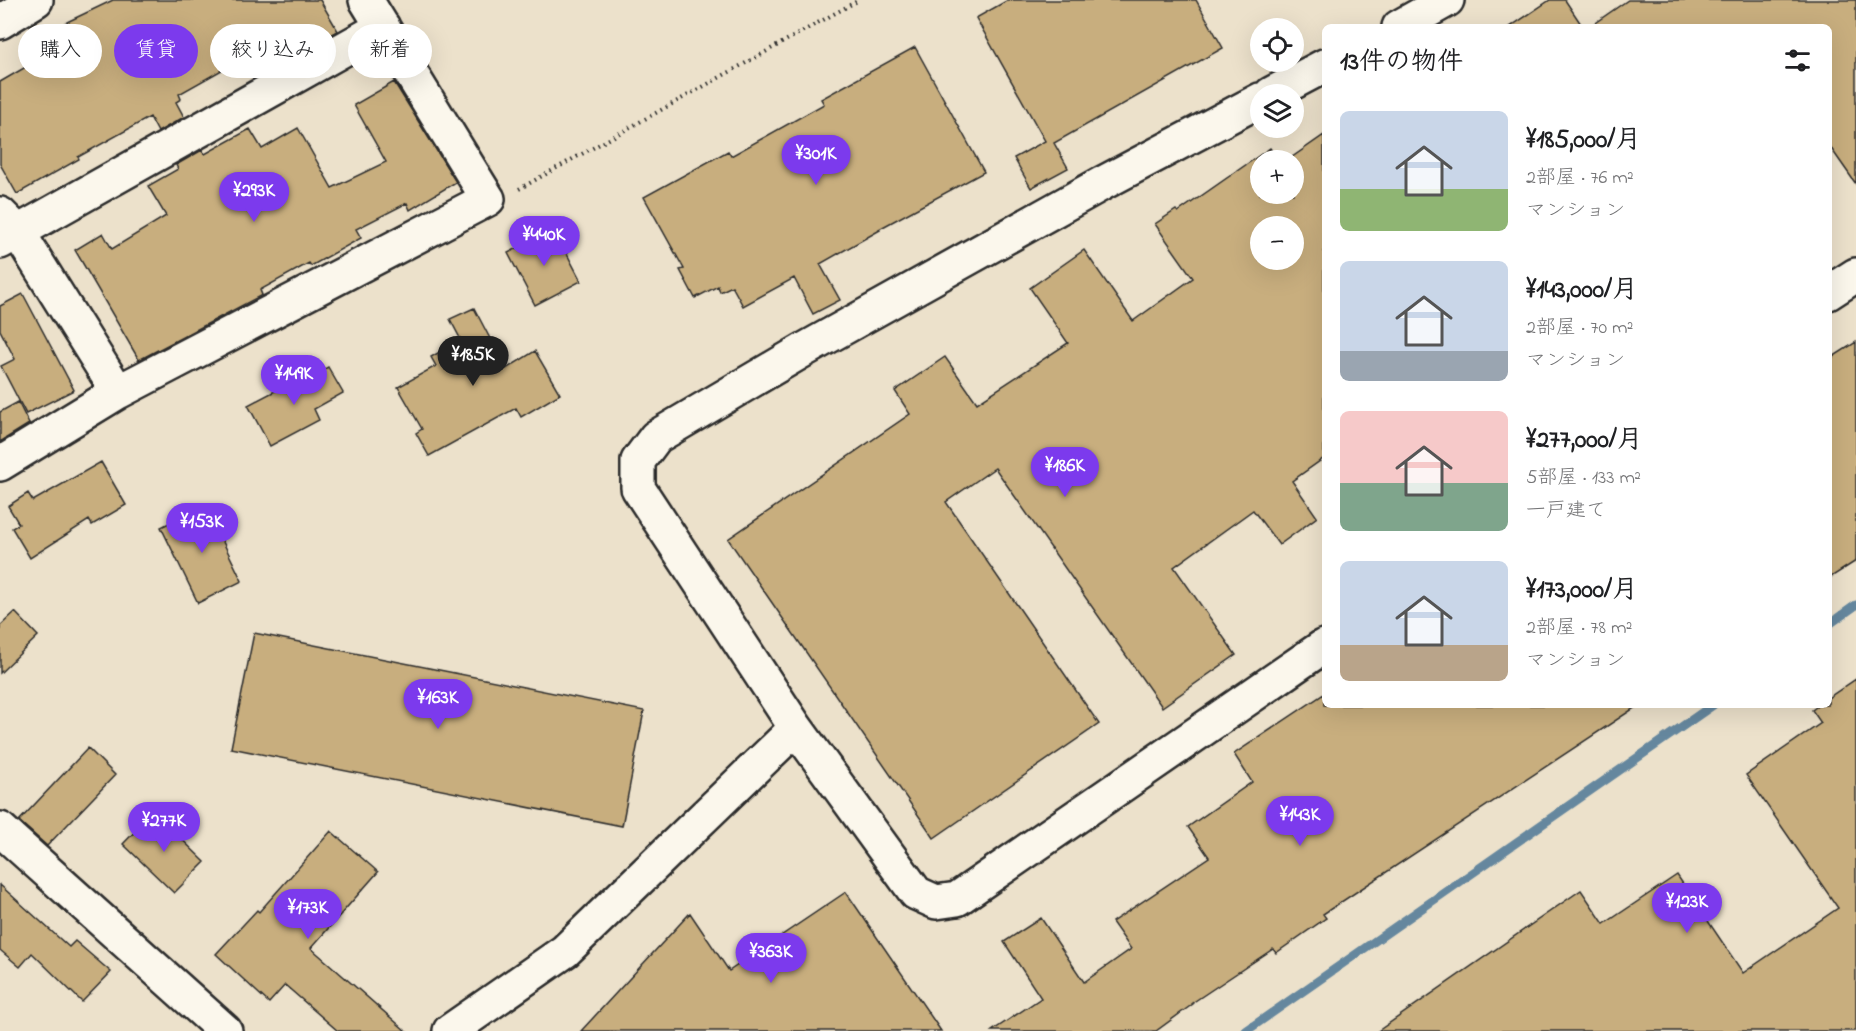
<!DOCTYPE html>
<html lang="ja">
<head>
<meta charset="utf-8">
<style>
	:root { --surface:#fff; --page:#f6f6f6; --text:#202124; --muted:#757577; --accent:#7c3aed }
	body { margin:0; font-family:"Indie Flower","Klee One",sans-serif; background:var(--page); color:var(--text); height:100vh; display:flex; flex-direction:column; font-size:22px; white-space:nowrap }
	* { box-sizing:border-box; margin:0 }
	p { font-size:20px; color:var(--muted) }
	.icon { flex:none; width:33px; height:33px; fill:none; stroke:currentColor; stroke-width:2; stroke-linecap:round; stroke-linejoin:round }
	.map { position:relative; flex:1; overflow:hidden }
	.details { position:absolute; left:1322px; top:24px; width:510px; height:684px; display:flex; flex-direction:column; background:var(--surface); border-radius:9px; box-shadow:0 6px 24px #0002 }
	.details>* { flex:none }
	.top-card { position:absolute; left:18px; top:24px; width:570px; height:54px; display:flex; gap:12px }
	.fabs { position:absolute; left:1250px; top:18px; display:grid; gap:12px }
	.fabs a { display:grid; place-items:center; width:54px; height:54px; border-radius:50%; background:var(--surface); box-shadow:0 6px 24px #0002; font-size:30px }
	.price { position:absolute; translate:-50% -51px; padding:0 14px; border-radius:21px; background:var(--accent); color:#fff; font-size:20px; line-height:39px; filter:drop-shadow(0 2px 3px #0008) }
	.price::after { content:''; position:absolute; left:50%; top:36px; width:18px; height:14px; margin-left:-9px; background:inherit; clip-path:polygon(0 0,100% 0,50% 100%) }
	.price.current { background:#222; color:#fff }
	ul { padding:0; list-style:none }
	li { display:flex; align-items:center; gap:18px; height:150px; padding:0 18px }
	li span { display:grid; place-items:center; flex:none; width:168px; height:120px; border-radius:9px; color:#555 }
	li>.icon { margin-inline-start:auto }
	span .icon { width:72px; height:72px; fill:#fffc; stroke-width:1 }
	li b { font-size:26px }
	h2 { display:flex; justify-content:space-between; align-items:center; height:72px; padding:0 18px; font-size:26px }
	.tag { padding:0 21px; border-radius:27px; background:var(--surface); box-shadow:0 6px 24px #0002; font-size:21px; line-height:54px }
	.tag.current { background:var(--accent); color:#fff }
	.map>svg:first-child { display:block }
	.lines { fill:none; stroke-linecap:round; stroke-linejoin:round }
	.stream { stroke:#65879e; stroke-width:9 }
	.building { fill:#c8ae7e; stroke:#2b2b2b; stroke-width:1.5; fill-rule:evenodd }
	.minor-casing { stroke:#2b2b2b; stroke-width:38 }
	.path { stroke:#2b2b2b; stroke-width:4; stroke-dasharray:1.5 4.5; stroke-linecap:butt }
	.minor { stroke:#fbf7ec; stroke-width:33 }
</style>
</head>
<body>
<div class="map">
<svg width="1856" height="1031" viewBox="0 0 1856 1031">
	<rect width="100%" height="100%" fill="#ece1cb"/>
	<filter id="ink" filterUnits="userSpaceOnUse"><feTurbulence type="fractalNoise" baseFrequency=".0167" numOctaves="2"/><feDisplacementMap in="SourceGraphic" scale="12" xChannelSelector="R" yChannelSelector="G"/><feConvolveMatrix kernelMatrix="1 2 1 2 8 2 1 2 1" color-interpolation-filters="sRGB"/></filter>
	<g filter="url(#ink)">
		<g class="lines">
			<!-- stream -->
			<path class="stream" d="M1828,625L1856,605
				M1246,1031L1713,705"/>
		</g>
		<!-- building -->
		<path class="building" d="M113,0H320L338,31L316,43L311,35L249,69L243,58L179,94L181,99L176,102L184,117L158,132L150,117L78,157L79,159L17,194L0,164V82L50,53L41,37L67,22Z
			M1008,0H1196L1223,48L1054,143L1068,168L1031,188L1014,158L1045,141L976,18Z
			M1550,0H1565L1583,27H1510Z
			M1628,0H1856V184L1828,144V27H1589Z
			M915,47L984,172L879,229L880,230L820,264L840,300L813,314L794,278L743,306L732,286L720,292L718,286L695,298L680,270L684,269L644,197L728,151L731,156L824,104L821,99Z
			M394,82L456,182L410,210L407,203L356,229L361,238L311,266L309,263L260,290L262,295L139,360L75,250L103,233L112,249L166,216L148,186L178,169L176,165L202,150L205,154L250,129L262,149L298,128L332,188L386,162L354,105Z
			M1324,135V458L1292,481L1317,517L1279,545L1253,510L1174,567L1236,655L1162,707L995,468L946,502L1099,724L934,838L728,539L910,414L895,391L945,357L977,403L1068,343L1030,288L1084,250L1133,321L1193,278L1155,224L1176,210L1178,212L1270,148L1278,160H1260V194H1293V160H1288ZM1260,226H1293V260H1260Z
			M554,229L581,281L535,305L508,253Z
			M23,294L74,390L26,414L1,366L15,359L0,330V306Z
			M474,308L506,369L535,351L560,394L521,417L516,408L429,456L416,433L422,429L398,387L436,366L431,357L461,340L450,319Z
			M1856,342V561L1828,579V360Z
			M328,367L343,393L314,409L319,420L270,446L248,405L298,379L300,383Z
			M18,402L29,424L0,442V412Z
			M101,462L126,505L92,525L89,520L30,558L12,528L19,524L8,506L28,493L33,501Z
			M205,505L242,581L198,603L161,527Z
			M15,612L38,636L0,673V626Z
			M254,633L644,711L622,826L231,748Z
			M1856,679V1031H1378L1581,890L1604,924L1677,875L1743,973L1838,908L1746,775L1821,723L1812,710L1819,705H1828V698Z
			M1324,694V705H1639L1323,914L1326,918L1276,953L1273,949L1192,1003L1193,1004L1156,1031H992L1041,998L1004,942L1041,918L1084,982L1131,949L1112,922L1209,857L1188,827L1252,782L1234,754Z
			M88,748L115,775L47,846L19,821Z
			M154,812L205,862L174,893L123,844Z
			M331,831L378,872L311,948L406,1031H338L285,985L269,1003L216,954L257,910L259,912Z
			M0,885L69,947L75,941L111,972L82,1002L32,953L20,967L0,950Z
			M846,892L941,1031H581L690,913L729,971Z"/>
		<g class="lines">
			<!-- minor casing -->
			<g class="minor-casing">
				<path id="minor" d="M0,22L36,0
					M1399,27L1447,0
					M1271,94L1324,66
					M1260,100L1103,183L802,351L656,437L638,461V488L796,728L916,893L936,902L957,899L1324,646
					M0,214L18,232L118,392
					M0,242L383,27
					M1828,293L1856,275
					M0,464L118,392L488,199L366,0
					M0,829L225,1031
					M450,1031L565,951L796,728"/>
			</g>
			<!-- path -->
			<path class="path" d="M519,189L859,0"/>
			<!-- minor -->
			<use href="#minor" class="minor"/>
		</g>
	</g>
</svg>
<div class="fabs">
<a><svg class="icon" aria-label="locate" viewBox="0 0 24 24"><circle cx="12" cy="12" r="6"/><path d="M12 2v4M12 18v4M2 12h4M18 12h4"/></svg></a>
<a><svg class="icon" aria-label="layers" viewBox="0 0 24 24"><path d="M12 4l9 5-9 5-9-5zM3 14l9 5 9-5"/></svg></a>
<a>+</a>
<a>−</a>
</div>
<b class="price" style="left:816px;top:186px">¥301K</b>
<b class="price" style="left:254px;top:223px">¥293K</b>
<b class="price" style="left:544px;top:267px">¥440K</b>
<b class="price current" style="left:473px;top:387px">¥185K</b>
<b class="price" style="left:294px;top:406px">¥149K</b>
<b class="price" style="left:1065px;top:498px">¥186K</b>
<b class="price" style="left:202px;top:554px">¥153K</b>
<b class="price" style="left:438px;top:730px">¥163K</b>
<b class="price" style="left:1300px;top:847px">¥143K</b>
<b class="price" style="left:164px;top:853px">¥277K</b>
<b class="price" style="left:1687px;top:934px">¥123K</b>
<b class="price" style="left:308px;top:940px">¥173K</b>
<b class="price" style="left:771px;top:984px">¥363K</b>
<div class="top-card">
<a class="tag">購入</a>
<a class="tag current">賃貸</a>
<a class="tag">絞り込み</a>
<a class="tag">新着</a>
</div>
<section class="details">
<h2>13件の物件<svg class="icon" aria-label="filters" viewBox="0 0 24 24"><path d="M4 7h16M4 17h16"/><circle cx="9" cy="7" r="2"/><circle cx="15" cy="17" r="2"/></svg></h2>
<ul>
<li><span style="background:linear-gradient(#c9d6e8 65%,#8fb573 0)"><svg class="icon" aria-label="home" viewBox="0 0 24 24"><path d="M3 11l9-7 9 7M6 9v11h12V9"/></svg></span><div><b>¥185,000/月</b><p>2部屋 · 76 m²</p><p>マンション</p></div></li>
<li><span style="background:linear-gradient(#c9d6e8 75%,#9aa5b1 0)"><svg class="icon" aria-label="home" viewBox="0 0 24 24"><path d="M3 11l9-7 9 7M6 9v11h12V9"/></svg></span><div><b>¥143,000/月</b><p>2部屋 · 70 m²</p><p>マンション</p></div></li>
<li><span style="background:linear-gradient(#f6c9c9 60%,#7fa58c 0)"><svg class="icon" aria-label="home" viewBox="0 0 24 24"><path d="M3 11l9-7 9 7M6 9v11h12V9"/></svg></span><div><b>¥277,000/月</b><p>5部屋 · 133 m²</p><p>一戸建て</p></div></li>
<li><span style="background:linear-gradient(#c9d6e8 70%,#b9a48a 0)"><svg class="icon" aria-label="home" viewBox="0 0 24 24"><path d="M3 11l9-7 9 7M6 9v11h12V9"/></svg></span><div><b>¥173,000/月</b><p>2部屋 · 78 m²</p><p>マンション</p></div></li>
</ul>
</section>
</div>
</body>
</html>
